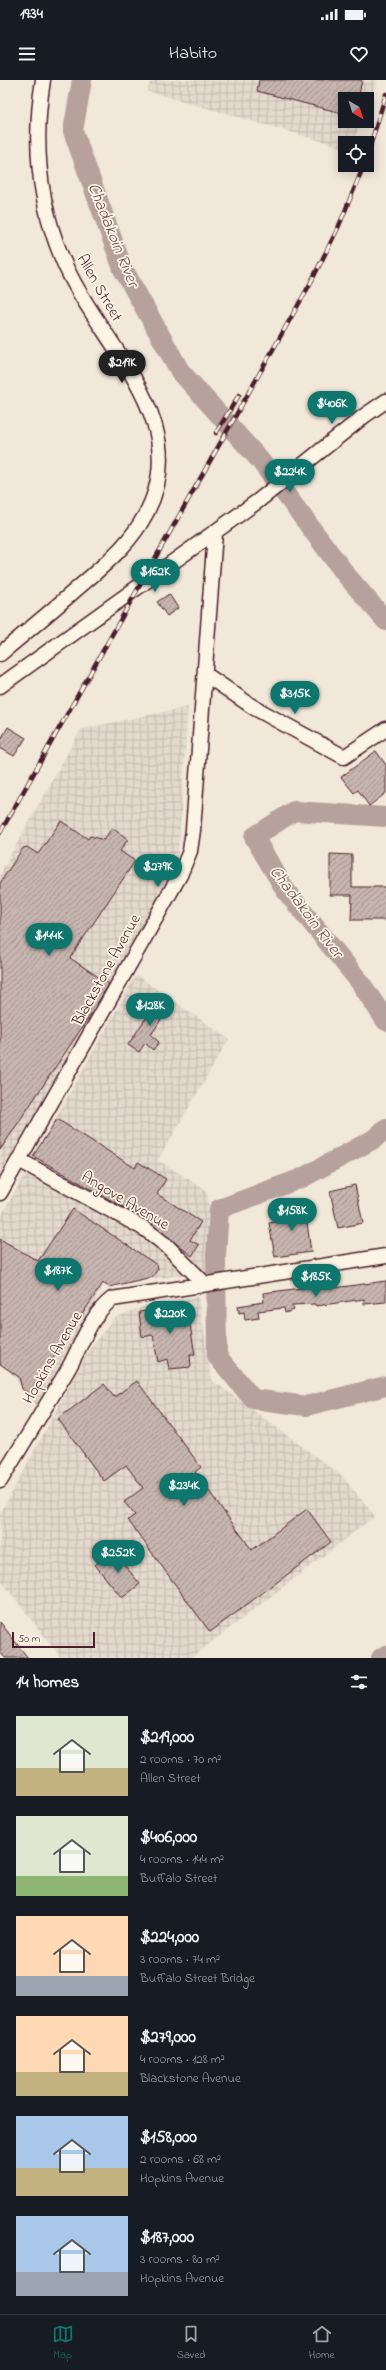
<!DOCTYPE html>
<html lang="en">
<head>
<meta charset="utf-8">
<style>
	:root { --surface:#171b24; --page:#20242c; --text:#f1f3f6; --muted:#9ea1a6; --line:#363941; --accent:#0f766e }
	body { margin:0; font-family:"Indie Flower",sans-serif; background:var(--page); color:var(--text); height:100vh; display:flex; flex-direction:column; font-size:15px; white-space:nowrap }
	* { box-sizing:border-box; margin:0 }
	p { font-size:13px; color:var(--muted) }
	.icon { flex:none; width:22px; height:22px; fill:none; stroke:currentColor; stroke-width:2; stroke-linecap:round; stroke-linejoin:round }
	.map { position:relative; height:1578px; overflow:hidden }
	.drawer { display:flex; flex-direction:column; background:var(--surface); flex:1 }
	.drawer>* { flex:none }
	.needle { width:26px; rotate:141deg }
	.buttons { position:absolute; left:338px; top:12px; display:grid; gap:8px }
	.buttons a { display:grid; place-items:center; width:36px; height:36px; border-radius:0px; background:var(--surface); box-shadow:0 2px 10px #0003; font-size:20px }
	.scale { position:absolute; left:12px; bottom:10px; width:83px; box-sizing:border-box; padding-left:4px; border:2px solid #4a1f2b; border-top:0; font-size:11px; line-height:14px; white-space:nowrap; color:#4a1f2b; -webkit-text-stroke:3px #fcf5e5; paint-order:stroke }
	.price { position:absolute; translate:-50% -34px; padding:0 9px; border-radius:14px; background:var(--accent); color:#fff; font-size:13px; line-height:26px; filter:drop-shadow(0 1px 2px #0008) }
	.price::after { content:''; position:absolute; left:50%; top:24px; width:12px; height:9px; margin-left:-6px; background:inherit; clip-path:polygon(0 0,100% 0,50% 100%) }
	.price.active { background:#222; color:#fff }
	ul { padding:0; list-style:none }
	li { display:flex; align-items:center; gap:12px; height:100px; padding:0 16px }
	li span { display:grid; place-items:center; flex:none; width:112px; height:80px; border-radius:0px; color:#555 }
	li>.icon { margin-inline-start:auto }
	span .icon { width:48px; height:48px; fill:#fffc; stroke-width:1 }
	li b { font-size:17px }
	h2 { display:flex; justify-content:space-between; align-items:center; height:48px; padding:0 16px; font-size:17px }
	.status { display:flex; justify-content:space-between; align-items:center; height:28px; padding:0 20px; background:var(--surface); direction:ltr }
	.status svg { height:11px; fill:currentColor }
	header { display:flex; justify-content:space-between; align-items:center; height:52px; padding:0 16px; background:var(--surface); font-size:18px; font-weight:600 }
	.tabs { display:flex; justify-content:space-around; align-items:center; height:56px; border-top:1px solid var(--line); background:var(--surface); font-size:11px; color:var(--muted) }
	.tabs a { display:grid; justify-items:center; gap:2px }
	.tabs .active { color:var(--accent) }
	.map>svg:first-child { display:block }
	.industrial { fill:url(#industrial-grid) }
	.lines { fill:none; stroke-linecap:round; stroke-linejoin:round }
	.river { stroke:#b6a19c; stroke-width:20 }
	.building { fill:url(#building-hatch); stroke:#4a1f2b }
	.minor-casing { stroke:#4a1f2b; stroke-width:17 }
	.minor { stroke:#fcf5e5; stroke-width:14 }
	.rail-casing { stroke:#4a1f2b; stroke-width:4.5 }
	.rail { stroke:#fcf5e5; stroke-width:3; stroke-dasharray:9; stroke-linecap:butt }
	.labels { text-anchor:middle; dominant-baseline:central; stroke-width:3.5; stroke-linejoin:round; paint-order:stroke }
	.street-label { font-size:16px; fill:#4a1f2b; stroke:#fcf5e5 }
	.water-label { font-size:17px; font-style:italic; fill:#704c53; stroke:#fcf5e5 }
</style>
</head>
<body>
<div class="status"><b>19:34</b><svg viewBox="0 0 49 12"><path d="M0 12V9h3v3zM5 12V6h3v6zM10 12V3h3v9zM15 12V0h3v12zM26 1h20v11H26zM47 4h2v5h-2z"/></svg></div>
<header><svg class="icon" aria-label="menu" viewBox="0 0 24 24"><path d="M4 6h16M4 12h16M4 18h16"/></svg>Habito<svg class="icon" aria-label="heart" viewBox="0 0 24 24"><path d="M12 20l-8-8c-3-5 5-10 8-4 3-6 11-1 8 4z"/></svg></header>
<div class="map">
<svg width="386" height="1578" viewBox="0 0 386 1578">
	<defs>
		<pattern id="industrial-grid" width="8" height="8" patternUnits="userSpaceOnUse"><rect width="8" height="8" fill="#e4d9cd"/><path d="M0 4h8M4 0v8" fill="none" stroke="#c5bab0"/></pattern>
		<pattern id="building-hatch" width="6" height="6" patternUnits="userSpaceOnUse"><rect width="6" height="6" fill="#c7b6af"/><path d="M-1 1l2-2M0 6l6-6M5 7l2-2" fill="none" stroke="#a4938f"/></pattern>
	</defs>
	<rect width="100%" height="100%" fill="#f1e8da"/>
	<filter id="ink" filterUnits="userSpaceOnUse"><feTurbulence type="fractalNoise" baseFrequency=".025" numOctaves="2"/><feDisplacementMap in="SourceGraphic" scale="8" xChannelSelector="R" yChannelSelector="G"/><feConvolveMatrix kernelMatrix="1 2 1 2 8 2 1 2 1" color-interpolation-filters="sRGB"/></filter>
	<g filter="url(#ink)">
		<!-- industrial -->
		<path class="industrial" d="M151,0H378L367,27V19H345V41H361L353,63H345V68L147,11Z
			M188,627L177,790L0,1095V794L81,649Z
			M136,895L229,959L158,1080L207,1111L216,1190L103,1206L37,1327L0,1278V1138Z
			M198,1216L212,1300L342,1396L375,1436L191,1578H61L0,1499V1434L89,1270L114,1238L148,1225Z"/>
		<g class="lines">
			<!-- river -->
			<path class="river" d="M82,0L73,51L123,189L180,291L259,379L347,496L386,541
				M386,737L294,731L254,757L286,811L360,902L386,941
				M386,1048L374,1059L302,1098L219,1129L216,1176L217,1276L253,1319L306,1326L386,1306
				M381,1578L386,1575"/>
		</g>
		<!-- building -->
		<path class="building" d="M259,0H362L358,19H345V34L257,11Z
			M169,514L178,528L167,536L157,522Z
			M8,647L26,658L14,676L0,668V661Z
			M376,671L386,685V713L369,726L358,710L354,713L341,697Z
			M61,741L88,759L90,756L104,760L112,748L128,759L120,771L135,781L70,878L109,904L91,934L0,1070V803L23,768L27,767L38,774Z
			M330,774L352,775V807H386V840H351L352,815H330Z
			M160,917L171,924L151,955L159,962L153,970L145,963L139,972L128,965Z
			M57,1039L135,1088L138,1082L166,1099L157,1114L201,1142L190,1160L199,1165L192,1176L149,1142L33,1076Z
			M355,1105L363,1143L338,1148L330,1111Z
			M304,1120L311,1172L275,1177L269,1143L291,1139L289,1121Z
			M73,1129L157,1185L158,1189L152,1197L109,1207L103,1203L29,1314L22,1309L19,1297L0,1284V1159L38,1181Z
			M386,1201V1222L364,1224V1219L316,1226L315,1224L292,1225L294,1230L285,1233L284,1228L258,1231L259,1238L245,1240L244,1232L239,1233L238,1226L264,1222L263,1213L326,1205V1209Z
			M187,1226L195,1275H190L191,1287L169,1289L167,1279L158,1282L153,1255L142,1257L139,1232Z
			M137,1301L201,1387L195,1392L252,1470L307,1429L331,1462L210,1552L128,1440L135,1435L124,1422L143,1408L126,1385L104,1401L58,1339L104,1304L114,1317Z
			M113,1471L140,1504L122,1518L95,1485Z
			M0,1542L28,1578H5L0,1572Z"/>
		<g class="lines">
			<!-- minor casing -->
			<g class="minor-casing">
				<path id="minor" d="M0,574C24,554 48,534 72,513C96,492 123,471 140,444C204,344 97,264 62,178C38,120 33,61 43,0
					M205,594L253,627L344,677L386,649
					M0,606L258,421L364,336L386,321
					M19,1080L145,1149L167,1166L204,1203
					M0,1113L180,795L190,771L193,750L215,453
					M0,1401C22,1365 45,1328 67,1291C81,1267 90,1235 112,1219L386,1176"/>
			</g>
			<!-- minor -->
			<use href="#minor" class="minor"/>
			<!-- rail casing -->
			<g class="rail-casing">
				<path id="rail" d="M367,76L386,14
					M216,353L239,315
					M0,753L310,204L338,148L364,85"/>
			</g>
			<!-- rail -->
			<use href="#rail" class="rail"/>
		</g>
	</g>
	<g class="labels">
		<!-- street labels -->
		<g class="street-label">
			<text transform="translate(99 208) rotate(60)">Allen Street</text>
			<text transform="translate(107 890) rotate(-61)">Blackstone Avenue</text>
			<text transform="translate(125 1121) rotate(31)">Angove Avenue</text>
			<text transform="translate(53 1278) rotate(-60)">Hopkins Avenue</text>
		</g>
		<!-- water labels -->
		<g class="water-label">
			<text transform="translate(113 155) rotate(68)">Chadakoin River</text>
			<text transform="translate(306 832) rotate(53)">Chadakoin River</text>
		</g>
	</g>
</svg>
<div class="buttons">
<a><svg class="needle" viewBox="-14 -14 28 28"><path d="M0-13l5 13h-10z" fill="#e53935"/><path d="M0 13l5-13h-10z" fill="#9ea1a6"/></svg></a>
<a><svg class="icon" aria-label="locate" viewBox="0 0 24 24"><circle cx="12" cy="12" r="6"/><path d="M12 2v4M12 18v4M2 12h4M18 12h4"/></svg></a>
</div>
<div class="scale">50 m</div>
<b class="price active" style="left:122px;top:304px">$219K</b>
<b class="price" style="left:332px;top:345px">$406K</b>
<b class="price" style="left:290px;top:413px">$224K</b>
<b class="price" style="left:155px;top:513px">$162K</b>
<b class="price" style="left:295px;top:635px">$315K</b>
<b class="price" style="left:158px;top:808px">$279K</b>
<b class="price" style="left:49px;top:877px">$144K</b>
<b class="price" style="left:150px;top:947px">$128K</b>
<b class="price" style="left:292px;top:1152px">$158K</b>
<b class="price" style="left:58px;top:1212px">$187K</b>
<b class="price" style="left:316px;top:1218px">$185K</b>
<b class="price" style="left:170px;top:1255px">$220K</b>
<b class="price" style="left:184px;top:1427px">$234K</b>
<b class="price" style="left:118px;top:1494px">$252K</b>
</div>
<section class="drawer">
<h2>14 homes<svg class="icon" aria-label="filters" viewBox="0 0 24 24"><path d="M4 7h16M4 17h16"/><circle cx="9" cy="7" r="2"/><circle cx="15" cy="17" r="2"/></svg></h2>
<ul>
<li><span style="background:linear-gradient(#dfe7d0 65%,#c2b280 0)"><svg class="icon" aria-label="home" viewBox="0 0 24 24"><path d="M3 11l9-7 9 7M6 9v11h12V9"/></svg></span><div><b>$219,000</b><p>2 rooms · 70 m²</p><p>Allen Street</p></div></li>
<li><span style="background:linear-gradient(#dfe7d0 75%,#8fb573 0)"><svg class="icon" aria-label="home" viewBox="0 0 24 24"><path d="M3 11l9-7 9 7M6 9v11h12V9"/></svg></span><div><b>$406,000</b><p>4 rooms · 144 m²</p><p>Buffalo Street</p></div></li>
<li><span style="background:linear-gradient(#ffd9b3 75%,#9aa5b1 0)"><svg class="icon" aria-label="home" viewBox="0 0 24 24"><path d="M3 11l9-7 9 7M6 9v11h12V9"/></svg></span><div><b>$224,000</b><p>3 rooms · 74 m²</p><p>Buffalo Street Bridge</p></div></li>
<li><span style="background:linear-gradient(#ffd9b3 70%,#c2b280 0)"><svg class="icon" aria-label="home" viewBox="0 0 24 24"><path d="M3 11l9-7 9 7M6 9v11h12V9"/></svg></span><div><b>$279,000</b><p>4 rooms · 128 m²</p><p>Blackstone Avenue</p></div></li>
<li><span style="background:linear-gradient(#a9c7e8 65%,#c2b280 0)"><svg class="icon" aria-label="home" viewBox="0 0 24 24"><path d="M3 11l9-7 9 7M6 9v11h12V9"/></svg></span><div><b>$158,000</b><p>2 rooms · 68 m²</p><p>Hopkins Avenue</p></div></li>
<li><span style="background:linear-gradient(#a9c7e8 70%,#9aa5b1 0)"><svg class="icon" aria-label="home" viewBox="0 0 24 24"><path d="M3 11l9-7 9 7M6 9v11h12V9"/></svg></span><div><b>$187,000</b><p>3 rooms · 80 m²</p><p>Hopkins Avenue</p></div></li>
</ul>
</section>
<nav class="tabs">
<a class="active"><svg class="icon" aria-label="map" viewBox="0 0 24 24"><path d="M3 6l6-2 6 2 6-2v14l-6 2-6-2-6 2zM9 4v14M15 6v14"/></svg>Map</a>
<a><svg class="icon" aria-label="saved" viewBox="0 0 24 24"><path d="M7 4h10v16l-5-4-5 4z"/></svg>Saved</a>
<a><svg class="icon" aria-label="home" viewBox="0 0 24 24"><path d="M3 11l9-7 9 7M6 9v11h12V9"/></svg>Home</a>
</nav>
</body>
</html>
